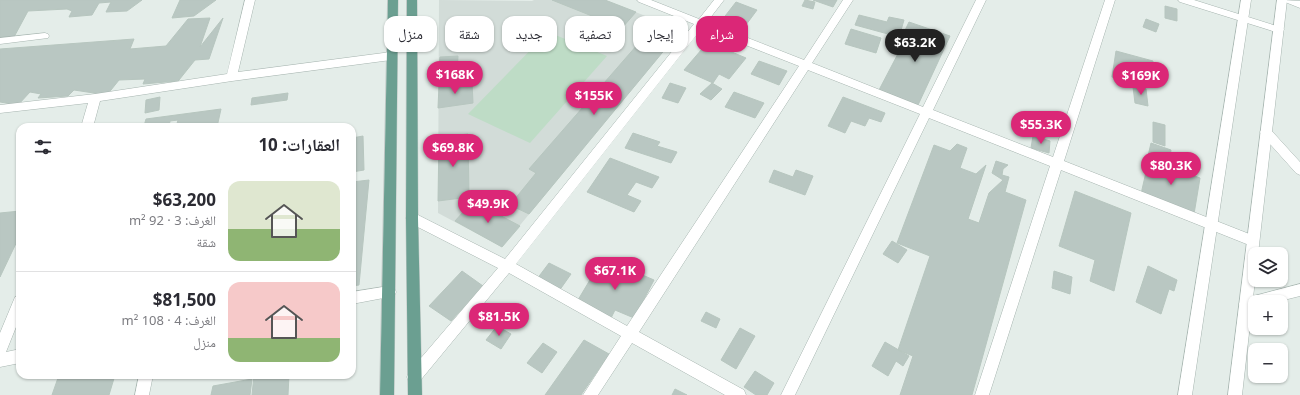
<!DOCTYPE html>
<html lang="ar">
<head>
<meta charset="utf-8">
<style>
	:root { --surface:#fff; --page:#f7f7f7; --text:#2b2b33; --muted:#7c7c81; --line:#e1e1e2; --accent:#db2777 }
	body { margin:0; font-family:"Noto Sans","Noto Naskh Arabic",sans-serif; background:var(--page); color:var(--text); direction:rtl; height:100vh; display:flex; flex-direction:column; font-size:15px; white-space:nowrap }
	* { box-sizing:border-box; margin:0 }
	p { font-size:13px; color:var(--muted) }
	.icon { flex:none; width:22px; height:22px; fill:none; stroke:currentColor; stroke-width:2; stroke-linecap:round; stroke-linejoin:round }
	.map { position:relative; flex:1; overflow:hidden; direction:ltr }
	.details { position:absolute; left:16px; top:123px; width:340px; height:256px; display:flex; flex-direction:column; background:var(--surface); border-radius:12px; box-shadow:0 1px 3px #0004; direction:rtl }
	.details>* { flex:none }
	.hud { position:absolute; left:368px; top:16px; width:380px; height:36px; direction:rtl; display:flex; gap:8px }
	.buttons { position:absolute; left:1248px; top:247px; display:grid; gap:8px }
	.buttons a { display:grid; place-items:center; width:40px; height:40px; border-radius:8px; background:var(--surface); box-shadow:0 1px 3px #0004; font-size:20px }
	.price { position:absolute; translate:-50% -34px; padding:0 9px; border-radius:14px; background:var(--accent); color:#fff; font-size:13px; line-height:26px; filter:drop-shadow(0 1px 2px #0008) }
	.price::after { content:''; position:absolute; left:50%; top:24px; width:12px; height:9px; margin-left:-6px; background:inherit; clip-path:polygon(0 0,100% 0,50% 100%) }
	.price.selected { background:#222; color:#fff }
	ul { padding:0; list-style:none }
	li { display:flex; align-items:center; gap:12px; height:100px; padding:0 16px }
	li+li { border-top:1px solid var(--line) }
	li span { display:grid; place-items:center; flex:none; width:112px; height:80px; border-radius:12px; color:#555 }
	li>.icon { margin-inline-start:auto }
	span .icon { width:48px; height:48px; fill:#fffc; stroke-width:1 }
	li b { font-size:17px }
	h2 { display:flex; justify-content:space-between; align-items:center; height:48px; padding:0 16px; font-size:17px }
	.chip { padding:0 14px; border-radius:12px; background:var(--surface); box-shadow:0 1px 3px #0004; font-size:14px; line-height:36px }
	.chip.selected { background:var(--accent); color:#fff }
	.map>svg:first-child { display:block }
	.built { fill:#d2dcd8 }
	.green { fill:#bedcc6 }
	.building { fill:#b9c7c2; stroke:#b7c6bf }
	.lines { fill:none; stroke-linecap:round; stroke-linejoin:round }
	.service-casing { stroke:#a7b5b0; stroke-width:1 }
	.minor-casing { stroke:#a7b5b0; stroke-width:1 }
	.tertiary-casing { stroke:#a7b5b0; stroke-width:1 }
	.primary-casing { stroke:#c2c9c7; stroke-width:1 }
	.service { fill:#fff; fill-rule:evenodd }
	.minor { fill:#fff; fill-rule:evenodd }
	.tertiary { fill:#fff; fill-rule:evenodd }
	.primary { fill:#6b9f91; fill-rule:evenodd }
</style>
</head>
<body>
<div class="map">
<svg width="1300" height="395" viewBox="0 0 1300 395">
	<rect width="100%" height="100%" fill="#e4ede9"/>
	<!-- built -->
	<path class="built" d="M439,0L532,1L534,0H605L681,30L502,247L438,213Z"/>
	<!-- green -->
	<path class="green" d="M548,32L607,56L530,143L468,114Z"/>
	<!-- building -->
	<path class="building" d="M0,0H142L127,11L106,12L111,2L99,3L92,15L69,17L72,11L67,9L28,11L14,37L0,38Z
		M180,0H216L194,16L172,18Z
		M552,0H605L636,12L622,28Z
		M805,0L815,2L813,9L802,6Z
		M813,0H837L833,7Z
		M736,2L757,10L737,37L715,29Z
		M1165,6L1177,9V21L1165,18Z
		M859,15L887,22L889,17L904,20L899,37L855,25Z
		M210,18L200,47L223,18L209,59L195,60L175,85L177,81L143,84L145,79L119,80L107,95L74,90L68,96L38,98L41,94L30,92L18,105L0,102V49L134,39L130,49L166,46L188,19Z
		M1146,19L1159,24L1156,32L1143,27Z
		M658,21L681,30L529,214L510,205L536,173L529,169Z
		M909,22L950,36L918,105L879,90L901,48L897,47Z
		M851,29L881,38L876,53L845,44Z
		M708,42L746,58L729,79L719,74L713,83L684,70Z
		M1116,51L1153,61L1151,74L1138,71L1137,76L1127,74L1126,81L1112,77Z
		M458,56L457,74L438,75L440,57Z
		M759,61L787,71L779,85L751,74Z
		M472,82L473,103L438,108L439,85Z
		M670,83L686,88L678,103L662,98Z
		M712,83L722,89L711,100L700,94Z
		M1133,87L1146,89L1148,106L1135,103Z
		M734,92L764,103L755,118L725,107Z
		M288,93L287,100L251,105L252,98Z
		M160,97L159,110L145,113L146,100Z
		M843,97L885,113L881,122L869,118L865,126L851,121L845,133L828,126Z
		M221,109L217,127H176L178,120L170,121L169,127L144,126L146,119Z
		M1153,122L1165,125V146L1153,142Z
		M633,133L660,142L657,146L677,152L671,163L625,148Z
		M468,134L469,197L438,201L439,137Z
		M363,136L364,170L352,172V138Z
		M1033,136L1050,141L1049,153L1031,148Z
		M1151,143L1171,150L1169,163L1148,156Z
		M957,144L967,148L960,168L976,174L986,165L968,219L979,223L989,193L1003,180L992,173L996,161L1008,165L1003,169L1002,175L1009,177L1005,192L1026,200L972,395H900L913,356L898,350L930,256L897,243L934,145L950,151Z
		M610,158L659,177L652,188L636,182L627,195L641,201L634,212L587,192Z
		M1149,159L1200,178L1194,214L1141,194Z
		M774,170L793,177L796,170L813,176L805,195L769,182Z
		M369,180L359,285L352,286V182Z
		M1075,191L1131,213L1114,291L1090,281L1095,260L1059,246Z
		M473,201L520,226L502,247L455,221Z
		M20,211V235L0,277V213Z
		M892,241L907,250L898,263L883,254Z
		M603,258L654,280L634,318L615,310L610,320L575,305Z
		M549,263L571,274L559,291L537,279Z
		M1148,266L1177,280L1174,291L1169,289L1161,314L1136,302Z
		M462,271L483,286L451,321L429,306Z
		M1054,271L1072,277L1070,294L1052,288Z
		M706,312L720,319L716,328L701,321Z
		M497,326L511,334L501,349L486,340Z
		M740,328L755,336L736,369L721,360Z
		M584,340L609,354L581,395H545Z
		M885,342L909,356L903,366L896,361L888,376L872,366Z
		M543,343L557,352L542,373L527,363Z
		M755,371L774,383L767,395H756L744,387Z
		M59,375H115L109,395H52Z
		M254,375H289L288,395H252Z
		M252,379L250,395H211L213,386Z
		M675,389L687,395H672Z"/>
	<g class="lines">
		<!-- service casing -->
		<g class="service-casing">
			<path id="service" d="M45,33L48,34L49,36L48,38L0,44V38Z"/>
		</g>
		<!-- minor casing -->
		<g class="minor-casing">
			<path id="minor" d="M245,0H255L238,72L391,52L395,53L396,56L395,59L391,60L232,81L100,101L93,127H81L88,103L0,113V105L95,94L227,74Z
				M637,0H651L699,19L714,0H724L707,22L804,60L843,0H853L812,63L923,107L976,0H986L933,110L1053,157L1105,0H1115L1064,161L1257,237L1259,241L1257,245L1253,246L1249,245L1061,170L989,395H975L1050,166L929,118L795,395H781L920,114L808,70L639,332L744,390L746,395H725L632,343L598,395H583L621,336L509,273L419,382L414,384L409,382L407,377L409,372L498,268L408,222L406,218L408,214L412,213L416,214L505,259L694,24L639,2ZM702,28L799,66L627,326L516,264Z
				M1178,0H1194L1283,28L1284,30L1279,33L1180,2Z
				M1283,0L1300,1V8L1285,2Z
				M1266,128L1270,129L1300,162V175L1296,173L1262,135L1260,132L1262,129Z
				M1300,284V296L1276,302H1255V308L1246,310L1241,308L1239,304L1241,300L1246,298Z
				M389,286L394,288L396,292L394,296L352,304V292Z
				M20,295V317L6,352L20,349V363L0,367V333L15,297Z
				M139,375H153L149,395H135Z"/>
		</g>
		<!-- tertiary casing -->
		<g class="tertiary-casing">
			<path id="tertiary" d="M1241,0H1251L1192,395H1178Z
				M1277,0H1287L1258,254H1255V280L1242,395H1228Z"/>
		</g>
		<!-- primary casing -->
		<g class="primary-casing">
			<path id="primary" d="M388,0H398L394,395H380Z
				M407,0H417L418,218L422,395H408L406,218Z"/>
		</g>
		<!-- service -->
		<use href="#service" class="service"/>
		<!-- minor -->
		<use href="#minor" class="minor"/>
		<!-- tertiary -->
		<use href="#tertiary" class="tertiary"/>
		<!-- primary -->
		<use href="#primary" class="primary"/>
	</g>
</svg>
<div class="buttons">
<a><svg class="icon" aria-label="layers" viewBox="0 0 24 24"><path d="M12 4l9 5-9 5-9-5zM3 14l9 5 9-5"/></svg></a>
<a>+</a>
<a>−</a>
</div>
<b class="price selected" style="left:915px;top:63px">$63.2K</b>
<b class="price" style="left:455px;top:95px">$168K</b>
<b class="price" style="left:1141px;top:96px">$169K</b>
<b class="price" style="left:594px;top:116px">$155K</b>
<b class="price" style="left:1041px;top:145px">$55.3K</b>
<b class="price" style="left:453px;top:168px">$69.8K</b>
<b class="price" style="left:1171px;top:186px">$80.3K</b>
<b class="price" style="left:488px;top:224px">$49.9K</b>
<b class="price" style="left:615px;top:291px">$67.1K</b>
<b class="price" style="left:499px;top:337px">$81.5K</b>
<div class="hud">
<a class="chip selected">شراء</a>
<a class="chip">إيجار</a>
<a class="chip">تصفية</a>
<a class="chip">جديد</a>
<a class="chip">شقة</a>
<a class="chip">منزل</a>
</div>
<section class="details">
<h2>العقارات: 10<svg class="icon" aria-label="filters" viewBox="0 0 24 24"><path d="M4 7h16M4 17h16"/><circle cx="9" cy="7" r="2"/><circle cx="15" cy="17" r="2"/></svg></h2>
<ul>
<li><span style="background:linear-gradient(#dfe7d0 60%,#8fb573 0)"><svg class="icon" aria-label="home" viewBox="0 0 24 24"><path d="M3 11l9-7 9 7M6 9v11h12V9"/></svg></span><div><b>$63,200</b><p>الغرف: 3 · 92 m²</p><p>شقة</p></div></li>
<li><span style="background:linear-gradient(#f6c9c9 70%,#8fb573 0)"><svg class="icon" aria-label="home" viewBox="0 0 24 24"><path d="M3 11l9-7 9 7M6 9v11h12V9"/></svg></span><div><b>$81,500</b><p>الغرف: 4 · 108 m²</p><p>منزل</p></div></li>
</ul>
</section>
</div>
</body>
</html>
